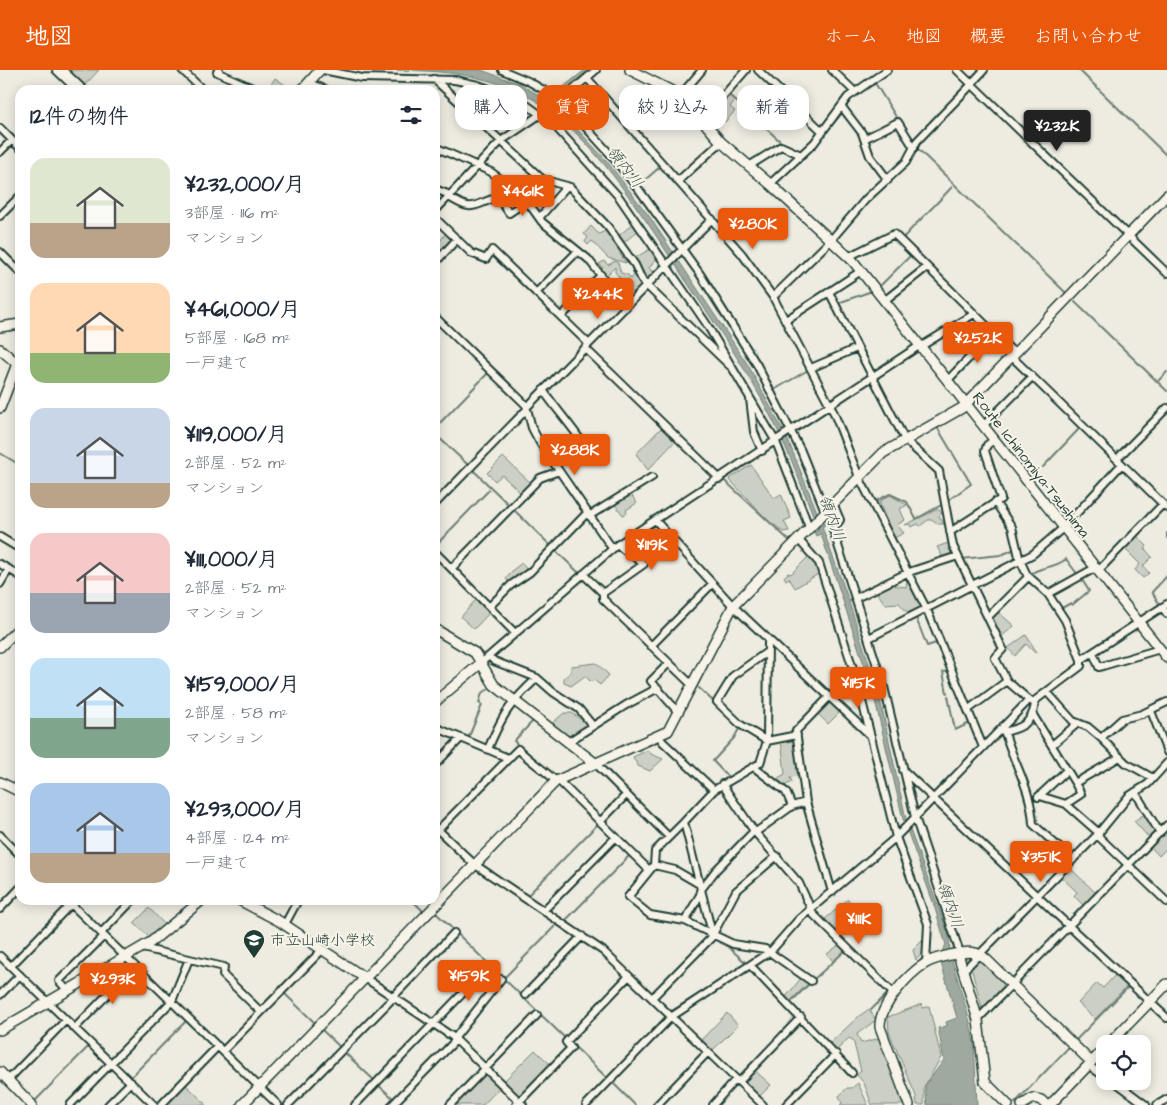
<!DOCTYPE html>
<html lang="ja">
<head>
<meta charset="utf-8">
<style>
	:root { --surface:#fff; --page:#f2f2f3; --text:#1f2937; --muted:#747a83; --accent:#ea580c }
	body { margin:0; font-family:"Architects Daughter","Klee One",sans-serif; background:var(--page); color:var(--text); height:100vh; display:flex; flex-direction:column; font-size:19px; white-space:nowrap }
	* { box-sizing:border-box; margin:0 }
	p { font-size:16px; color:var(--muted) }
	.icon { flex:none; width:28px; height:28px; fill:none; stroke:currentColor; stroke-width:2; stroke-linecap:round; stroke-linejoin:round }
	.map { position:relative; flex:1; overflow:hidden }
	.sheet { position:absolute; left:15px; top:15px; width:425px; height:820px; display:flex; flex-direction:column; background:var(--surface); border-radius:15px; box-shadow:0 2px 12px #0003 }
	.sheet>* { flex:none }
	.top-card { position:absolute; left:455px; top:15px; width:475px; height:45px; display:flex; gap:10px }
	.fabs { position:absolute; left:1096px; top:965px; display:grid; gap:10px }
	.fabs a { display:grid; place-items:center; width:55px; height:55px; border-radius:10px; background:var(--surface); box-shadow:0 2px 12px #0003; font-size:25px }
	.price { position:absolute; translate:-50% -42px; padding:0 11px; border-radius:5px; background:var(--accent); color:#fff; font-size:16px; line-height:32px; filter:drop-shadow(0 1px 2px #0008) }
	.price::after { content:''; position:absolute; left:50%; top:30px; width:15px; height:11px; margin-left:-8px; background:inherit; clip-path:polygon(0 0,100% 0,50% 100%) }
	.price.on { background:#222; color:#fff }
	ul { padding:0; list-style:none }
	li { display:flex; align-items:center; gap:15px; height:125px; padding:0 15px }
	li span { display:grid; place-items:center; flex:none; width:140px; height:100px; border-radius:15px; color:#555 }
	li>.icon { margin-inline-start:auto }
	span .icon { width:60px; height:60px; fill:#fffc; stroke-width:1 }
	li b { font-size:21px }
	h2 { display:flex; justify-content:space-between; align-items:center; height:60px; padding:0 15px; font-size:21px }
	.chip { padding:0 18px; border-radius:15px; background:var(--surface); box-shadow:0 2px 12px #0003; font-size:18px; line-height:45px }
	.chip.on { background:var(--accent); color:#fff }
	header { display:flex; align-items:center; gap:30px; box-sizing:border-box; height:70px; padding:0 25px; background:var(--accent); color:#fff }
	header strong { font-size:24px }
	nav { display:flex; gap:28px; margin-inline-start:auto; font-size:18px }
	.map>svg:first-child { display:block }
	.green { fill:#cccfc4; stroke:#76867c }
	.water { fill:#9fa99f; stroke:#6c7e74 }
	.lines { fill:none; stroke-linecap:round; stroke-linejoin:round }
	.stream { stroke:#6c7e74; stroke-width:2 }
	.street-casing { stroke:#1f3d34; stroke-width:10 }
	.secondary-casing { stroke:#1f3d34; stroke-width:12 }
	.street { stroke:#f7f3e8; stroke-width:6 }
	.secondary { stroke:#f7f3e8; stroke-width:9 }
	.labels { text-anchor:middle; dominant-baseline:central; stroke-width:4; stroke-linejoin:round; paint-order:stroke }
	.street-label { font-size:15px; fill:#1f3d34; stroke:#f7f3e8 }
	.poi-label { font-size:15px; fill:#1f3d34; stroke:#f7f3e8; text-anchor:start }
	.water-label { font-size:16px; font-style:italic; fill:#3f584f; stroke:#f7f3e8 }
</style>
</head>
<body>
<header>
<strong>地図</strong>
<nav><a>ホーム</a><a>地図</a><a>概要</a><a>お問い合わせ</a></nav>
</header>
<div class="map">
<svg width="1167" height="1035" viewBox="0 0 1167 1035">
	<rect width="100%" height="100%" fill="#eeece1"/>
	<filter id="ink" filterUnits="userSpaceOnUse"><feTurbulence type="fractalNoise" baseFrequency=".02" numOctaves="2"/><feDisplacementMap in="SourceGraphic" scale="10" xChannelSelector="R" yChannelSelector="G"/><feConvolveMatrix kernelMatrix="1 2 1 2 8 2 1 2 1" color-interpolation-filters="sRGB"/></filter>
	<g filter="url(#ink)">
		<!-- green -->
		<path class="green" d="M66,0H99L83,17Z
			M275,8L293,20H275L269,17Z
			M727,24L735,30L730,37L735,41L725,52L718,47L726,37L721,32Z
			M634,153L639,160L622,174L617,167Z
			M591,156L599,164L607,160L623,182L620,184L626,193L608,188L592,171L588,175L585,172L588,167L584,164Z
			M446,163L454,172L444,181L437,175Z
			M652,178L658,187L649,198L654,203L644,211L633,189Z
			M604,191L608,195L615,191L618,193L621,203L628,205L631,209L634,205L631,197L633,196L641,217L634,225L615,202V197L605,207L600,201L603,198L599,194Z
			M664,355L677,369L648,400L636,384Z
			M503,387L532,414L522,424L502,405L495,411L487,403Z
			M751,395L774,428L781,424L791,448L784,451L789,461L783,462L775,455L773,456L729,409Z
			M630,423L637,433L626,440L627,443L623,445L613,432Z
			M890,425L907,435L900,439L905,450L897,455L904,463L894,468L879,432Z
			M938,439L942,443L939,446L944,454H938L933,450H928L920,456L918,454L911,457L909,454L905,455Z
			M1135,464L1147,476L1145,479L1152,487L1143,496L1149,503L1143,508L1135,500L1140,494L1123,477Z
			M948,473L953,483L943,488L937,477Z
			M811,484L820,503L795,518L789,508L786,510L784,507L788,503L791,504Z
			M522,493L528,502L511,514L506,509L515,498Z
			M907,508L922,538L914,543L912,541L907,542L899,533L885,534L878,524L879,521L892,515L906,517Z
			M478,527L492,540L474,559L461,547Z
			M997,541L1014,556L1000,568L990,548Z
			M1026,565L1036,581L1035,583L1026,574L1015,586L1008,578Z
			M596,593L609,605L600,615L594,610L591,612L585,606L571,616L564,613V608L571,602V596Z
			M830,631L841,641L828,654L818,644Z
			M564,643H572L590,656L570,669L550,655Z
			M794,666L801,706L790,707L792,712L782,717L775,712L778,708L785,704L781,669Z
			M648,680L651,684L663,689L650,701L638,696L633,687Z
			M1146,743L1157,761L1150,769L1134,751Z
			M1167,759V778L1159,786L1150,776Z
			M1069,797L1097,824L1085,837L1074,826L1077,822L1060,806Z
			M848,829L858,843L837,864L823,851Z
			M149,838L167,857L150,868L134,853Z
			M925,868V881L916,890L913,880Z
			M839,875L845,880L833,891L827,884Z
			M980,888L1009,916L983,942L971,897Z
			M1117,903L1129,914L1095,949L1078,933L1097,913L1103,918Z
			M802,907L810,912L789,932L785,928Z
			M922,934L923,938L929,936L941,987L924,1017V1035H917L916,1026L889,962L888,947Z
			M869,939L876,950L857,964L861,973L880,968L906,1035H872L864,1013L857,1005L861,1001L853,970L849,968L835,982L829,974L858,947Z
			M727,943L738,955L712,981L701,970Z
			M535,980L552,996L521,1028L502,1013Z
			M753,999L771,1015L759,1027L742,1010Z
			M485,1002L500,1017L483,1035H452Z
			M184,1013L206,1034L205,1035H169L165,1032Z
			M858,1013L868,1035H840L842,1033L839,1026L847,1018H852Z"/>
		<!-- water -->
		<path class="water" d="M396,0H481L520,14L550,32L553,29L559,33L557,38L606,90L649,146L748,295L787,368L822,454L824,453L825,455L822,457L849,531L852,530L849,532L879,625L906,749L949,866L950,883L970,952L974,973L977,1035H927L925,1015L944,990L938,958L947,956L946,952L957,948L939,886L946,875L933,832L903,749L873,622L821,464L816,466L814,462L819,460C804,423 791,385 772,349C747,299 715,254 684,208C647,152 590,60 531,28C488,4 444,1 396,0Z
			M585,0H590L560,24L558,21Z"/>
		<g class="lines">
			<!-- stream -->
			<path class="stream" d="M1079,0L1167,86
				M873,15L875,13L898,50
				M864,20L866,19
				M859,23L861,22
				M728,24L780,71
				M845,38L852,28
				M492,60L526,37
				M825,63L842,43
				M917,78L1066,223
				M684,113V111L704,93
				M638,116L661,96
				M687,116L705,137
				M934,136L952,117
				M708,140L717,152
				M916,154L933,137
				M1133,167L1167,132
				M902,169L915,155
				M739,176L748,188
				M878,218L909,187
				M1084,218L1130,170
				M1075,232L1167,321
				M838,233L872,221
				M974,248L990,264
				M855,265L873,301
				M993,267L1007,281
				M1159,310L1167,302
				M878,311L903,359
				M772,318L774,320L808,300
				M937,357L971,414L947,431
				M435,358L488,303
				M435,364L467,394
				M0,383L20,395
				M1043,397L1078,360
				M472,399L510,436
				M724,410L791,472
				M876,431L890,424L907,432L916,449L943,434
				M513,439L551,476
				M1167,463V468
				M435,476L489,420
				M555,480L579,503
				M961,489L1001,485L1015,479
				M1029,503L1031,504C1040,496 1054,499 1066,489L1078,505
				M860,531L861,537
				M1160,535L1152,522L1167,506
				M738,538L788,486
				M1060,539L1071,533L1072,535L1089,521L1081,508
				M916,548L927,576L936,573L940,583
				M1144,553L1150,549
				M477,580L486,585
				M941,586L948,601L943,602L947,623
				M696,618L716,578
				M699,618L715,633
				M501,626L509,632
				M948,626L955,660L970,653
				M513,636L533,651L514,671L518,675
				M1010,645L1024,629
				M1003,665L1013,694
				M664,668L671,665L693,622
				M468,669L482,635L479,633L482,623L491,618
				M600,696L659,671
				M0,707L20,717
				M576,707L595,699
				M729,708L713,691L734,668L740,657
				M561,717L566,722
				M928,778L962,877
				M527,826L596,756
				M412,830L424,842
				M811,834L823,825
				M435,842L566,969
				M564,852L629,786
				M724,873L746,893
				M913,897L923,888
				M504,908L558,853
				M813,910L845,881
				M285,924L316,954
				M790,933L810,913
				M260,938L274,924
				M871,940L888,923
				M670,942L743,896
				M321,959L342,979
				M1075,971L1129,916
				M573,975L607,1008
				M343,981L376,1012
				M131,1007L187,950
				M613,1013L635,1035
				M377,1014L394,1029
				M36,1030L89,976
				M1015,1033L1070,976
				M591,1035L610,1015"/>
			<!-- street casing -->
			<g class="street-casing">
				<path id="street" d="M56,0L77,20
					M63,0L84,20
					M182,0L203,20
					M219,0L217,2L257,20
					M323,0L362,8L455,10L478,15L520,30L553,54L619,127L706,253L776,372L809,457
					M502,0L528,11L561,30L611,85L640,121L700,204L757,295L801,381L825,441
					M758,0L823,62
					M832,0L855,22
					M957,0L1167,203
					M587,8L742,184L773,227L834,343L859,407L927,540L983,677
					M434,9L542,109L570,117L608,157L635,195L643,212L730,296
					M310,13L327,20
					M971,14L984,0
					M230,20L237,11
					M680,26L702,0
					M842,37L862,63L870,86L888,110
					M702,50L746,0
					M0,58L20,78
					M864,69L898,52L914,78
					M435,77L491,102L517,121L527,131L542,152L588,189L626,237
					M0,82L12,70
					M749,96L781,76L801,85
					M678,111L721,72
					M770,114L814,73L848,27L887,0
					M435,119L450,125
					M449,127C474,143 472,135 498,127L504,111
					M498,127L509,143L530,129L542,109
					M435,141L501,71L560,31L596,0
					M0,146L20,126
					M435,148L471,183L486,189L492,180L589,274
					M539,148L567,116
					M0,182L20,202
					M848,187L894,164L1014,283
					M435,193L457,169
					M861,201L829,222L905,370L939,401L953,476L1003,579L995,588L1007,611L1029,630
					M536,223L578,181
					M773,227L831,170L866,129L906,92L917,71L972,14
					M884,231L927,197
					M435,247L526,335L532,358L540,373L612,478
					M561,247L601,205
					M786,250L829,222
					M920,277L974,244
					M585,278L720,409
					M1011,286L1167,438
					M811,298L857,278
					M947,311L993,263
					M543,320C556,339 570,354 582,372L571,381L550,389
					M750,329L754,362L762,381
					M527,337L712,149
					M983,356L1032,307
					M1117,389L1167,338
					M995,432L1012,457L1020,491
					M833,433L840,450L833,460L884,617L915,747L960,883
					M435,434L527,339
					M589,446L652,407
					M655,450L733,536L871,666
					M950,462L1001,429L985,381L987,375L994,370
					M0,467L20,479
					M798,469L819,493L857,611L896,767L928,854L926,893
					M435,482L515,563
					M1020,490L1027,505L1048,524
					M0,494L20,506
					M452,498L540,408L559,401
					M1098,501L1163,434
					M583,504L603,523V529L692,615
					M0,514L9,499
					M603,523L644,494L617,475
					M856,528L909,502L958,486
					M490,536L511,515L530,502L587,443
					M1162,537L1167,544
					M988,547L1028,507
					M869,568L1033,484L1063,458L1122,394
					M651,576L712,514
					M767,582L733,606L717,632L741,655L767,671L797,665
					M1093,583L1099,597L1160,579
					M489,586L494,591L537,608L553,622L579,639L593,656
					M1081,590L1065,550L1048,524L1095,498
					M481,593L617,475L919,276
					M669,593L651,611L678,642
					M1047,622L1073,651L1088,657L1101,668L1122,649L1142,644L1167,632
					M829,627L796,661L806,732L832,822
					M969,639L1007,611
					M1151,641L1167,682
					M1033,645L1075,713L1120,687
					M1003,656C1012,692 1031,716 1033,754L1073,790
					M435,657L508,688
					M1004,662C1022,658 1032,653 1035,634L1033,632
					M659,665L662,671L714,720
					M1101,668L1126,693L1153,708
					M568,672L626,635L658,618
					M1052,675L1078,653
					M488,679C503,644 509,634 537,608
					M595,693L669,767
					M435,695L461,668
					M755,698L786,722L792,736
					M903,700L1167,948
					M558,710L649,800
					M722,714L754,761L799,813L811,839
					M1135,722L1160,763
					M1040,726L1066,734L1099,763
					M1038,727L1066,701
					M1066,734L1081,724L1075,713
					M600,752L626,725
					M435,757L474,794L603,881L763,1035
					M438,760L518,679C530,691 543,699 556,711
					M756,762L792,736L806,732
					M0,765L20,785
					M1097,765L1167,832
					M654,795L655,781L684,752
					M699,814L675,800L654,795L628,827L650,845L685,851L733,874L765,879L811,911
					M700,821L716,800L754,761
					M67,830L278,1035
					M0,839L20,818
					M544,840L616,767
					M809,840L894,924
					M685,851L701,823
					M285,854L298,830
					M101,863L133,830
					M712,863L684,752L714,720L760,693L767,671L768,569
					M142,878L224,897L223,905L261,942
					M0,886L154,1035
					M750,895L852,1003
					M11,896L75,830
					M963,901L1097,765L1129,726L1148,714L1167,693
					M365,908L453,967L523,1035
					M68,921L59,911L104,866
					M0,925L20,905
					M525,925L582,866
					M393,927L454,863
					M652,928L711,868L736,821L777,786
					M978,949L1167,755
					M75,958L135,896
					M454,969L501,909
					M223,981L323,879
					M1088,995L1105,1007
					M8,1010L66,950
					M1114,1011L1146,1035
					M739,1012L801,947
					M70,1035L172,931L189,889
					M108,1035L131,1012
					M161,1035L218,976
					M288,1035L394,927
					M355,1035L488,897
					M392,1035L456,970
					M450,1035L537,945
					M516,1035L571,978L566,972L629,906
					M586,1035L671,947L771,881L799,849L894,769L1029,630L1033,632L1081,596V590L1167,534
					M657,1035L708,982
					M713,1035L736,1009
					M786,1035L836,984
					M1157,1035L1167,1029"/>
			</g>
			<!-- secondary casing -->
			<g class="secondary-casing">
				<path id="secondary" d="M630,0L678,24L692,38L721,72L770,114L853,191L1167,588
					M302,20L320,0
					M0,257L20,254
					M0,279L20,296
					M0,338L17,294
					M435,559L475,583L494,615L595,693
					M0,577L20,557
					M435,632L481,593
					M0,712L20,722
					M239,830L279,851L365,908
					M958,884L978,950L985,1012L1008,1035
					M0,960L151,872L202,830
					M1109,974L1167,914
					M0,1002L32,1035
					M242,1035L556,711L668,661L733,536L883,383L962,338L1167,125
					M909,1035L880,957C879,936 908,904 926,893C935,888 965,880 975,883C980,884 984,887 988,891L1091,992
					M1022,1035L1033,1028L1041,1030L1046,1035
					M1050,1035L1105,978"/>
			</g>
			<!-- street -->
			<use href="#street" class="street"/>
			<!-- secondary -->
			<use href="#secondary" class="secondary"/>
		</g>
	</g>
	<!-- icons -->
	<defs>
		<g id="school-pin" transform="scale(1.125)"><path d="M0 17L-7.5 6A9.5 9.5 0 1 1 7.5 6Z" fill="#1f3d34" stroke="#f7f3e8"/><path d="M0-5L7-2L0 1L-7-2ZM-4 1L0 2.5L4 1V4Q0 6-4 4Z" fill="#fff"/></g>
	</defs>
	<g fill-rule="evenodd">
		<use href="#school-pin" x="254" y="870"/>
	</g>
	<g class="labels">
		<!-- street labels -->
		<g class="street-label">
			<text transform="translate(1031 395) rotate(52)">Route Ichinomiya-Tsushima</text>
		</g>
		<!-- poi labels -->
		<g class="poi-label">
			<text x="270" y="870">市立山崎小学校</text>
		</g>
		<!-- water labels -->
		<g class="water-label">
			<text transform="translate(625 97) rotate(52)">領内川</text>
			<text transform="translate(832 448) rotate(70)">領内川</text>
			<text transform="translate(950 835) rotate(71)">領内川</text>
		</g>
	</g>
</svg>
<div class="fabs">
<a><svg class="icon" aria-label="locate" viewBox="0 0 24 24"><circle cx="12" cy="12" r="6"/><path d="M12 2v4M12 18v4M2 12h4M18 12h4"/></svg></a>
</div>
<b class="price on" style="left:1057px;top:82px">¥232K</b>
<b class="price" style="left:523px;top:147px">¥461K</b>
<b class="price" style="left:753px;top:180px">¥280K</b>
<b class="price" style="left:598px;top:250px">¥244K</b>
<b class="price" style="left:978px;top:294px">¥252K</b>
<b class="price" style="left:575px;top:406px">¥288K</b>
<b class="price" style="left:652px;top:501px">¥119K</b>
<b class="price" style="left:858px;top:639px">¥115K</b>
<b class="price" style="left:1041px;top:813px">¥351K</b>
<b class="price" style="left:859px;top:875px">¥111K</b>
<b class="price" style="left:469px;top:932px">¥159K</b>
<b class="price" style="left:113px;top:935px">¥293K</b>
<div class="top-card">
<a class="chip">購入</a>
<a class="chip on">賃貸</a>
<a class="chip">絞り込み</a>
<a class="chip">新着</a>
</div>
<section class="sheet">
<h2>12件の物件<svg class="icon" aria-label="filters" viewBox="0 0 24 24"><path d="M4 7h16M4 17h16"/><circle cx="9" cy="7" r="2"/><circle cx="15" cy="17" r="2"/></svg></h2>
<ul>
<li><span style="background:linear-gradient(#dfe7d0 65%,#b9a48a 0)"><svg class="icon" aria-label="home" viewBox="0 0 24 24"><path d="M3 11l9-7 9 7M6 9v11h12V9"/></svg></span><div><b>¥232,000/月</b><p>3部屋 · 116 m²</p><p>マンション</p></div></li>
<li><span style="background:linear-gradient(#ffd9b3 70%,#8fb573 0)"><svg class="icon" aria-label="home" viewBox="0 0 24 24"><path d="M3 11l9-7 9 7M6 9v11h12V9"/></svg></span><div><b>¥461,000/月</b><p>5部屋 · 168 m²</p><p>一戸建て</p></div></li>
<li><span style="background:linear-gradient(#c9d6e8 75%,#b9a48a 0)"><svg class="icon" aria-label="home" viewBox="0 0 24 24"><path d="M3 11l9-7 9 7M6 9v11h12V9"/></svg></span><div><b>¥119,000/月</b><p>2部屋 · 52 m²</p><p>マンション</p></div></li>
<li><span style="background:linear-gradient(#f6c9c9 60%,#9aa5b1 0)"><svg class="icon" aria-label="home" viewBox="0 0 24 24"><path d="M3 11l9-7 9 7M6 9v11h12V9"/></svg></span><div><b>¥111,000/月</b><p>2部屋 · 52 m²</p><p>マンション</p></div></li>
<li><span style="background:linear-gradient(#bfe0f5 60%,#7fa58c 0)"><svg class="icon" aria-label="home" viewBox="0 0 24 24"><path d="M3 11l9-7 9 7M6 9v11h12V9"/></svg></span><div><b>¥159,000/月</b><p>2部屋 · 58 m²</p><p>マンション</p></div></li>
<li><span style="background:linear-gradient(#a9c7e8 70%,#b9a48a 0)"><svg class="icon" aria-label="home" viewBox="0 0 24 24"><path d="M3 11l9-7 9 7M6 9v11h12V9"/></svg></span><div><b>¥293,000/月</b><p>4部屋 · 124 m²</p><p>一戸建て</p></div></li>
</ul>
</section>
</div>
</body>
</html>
